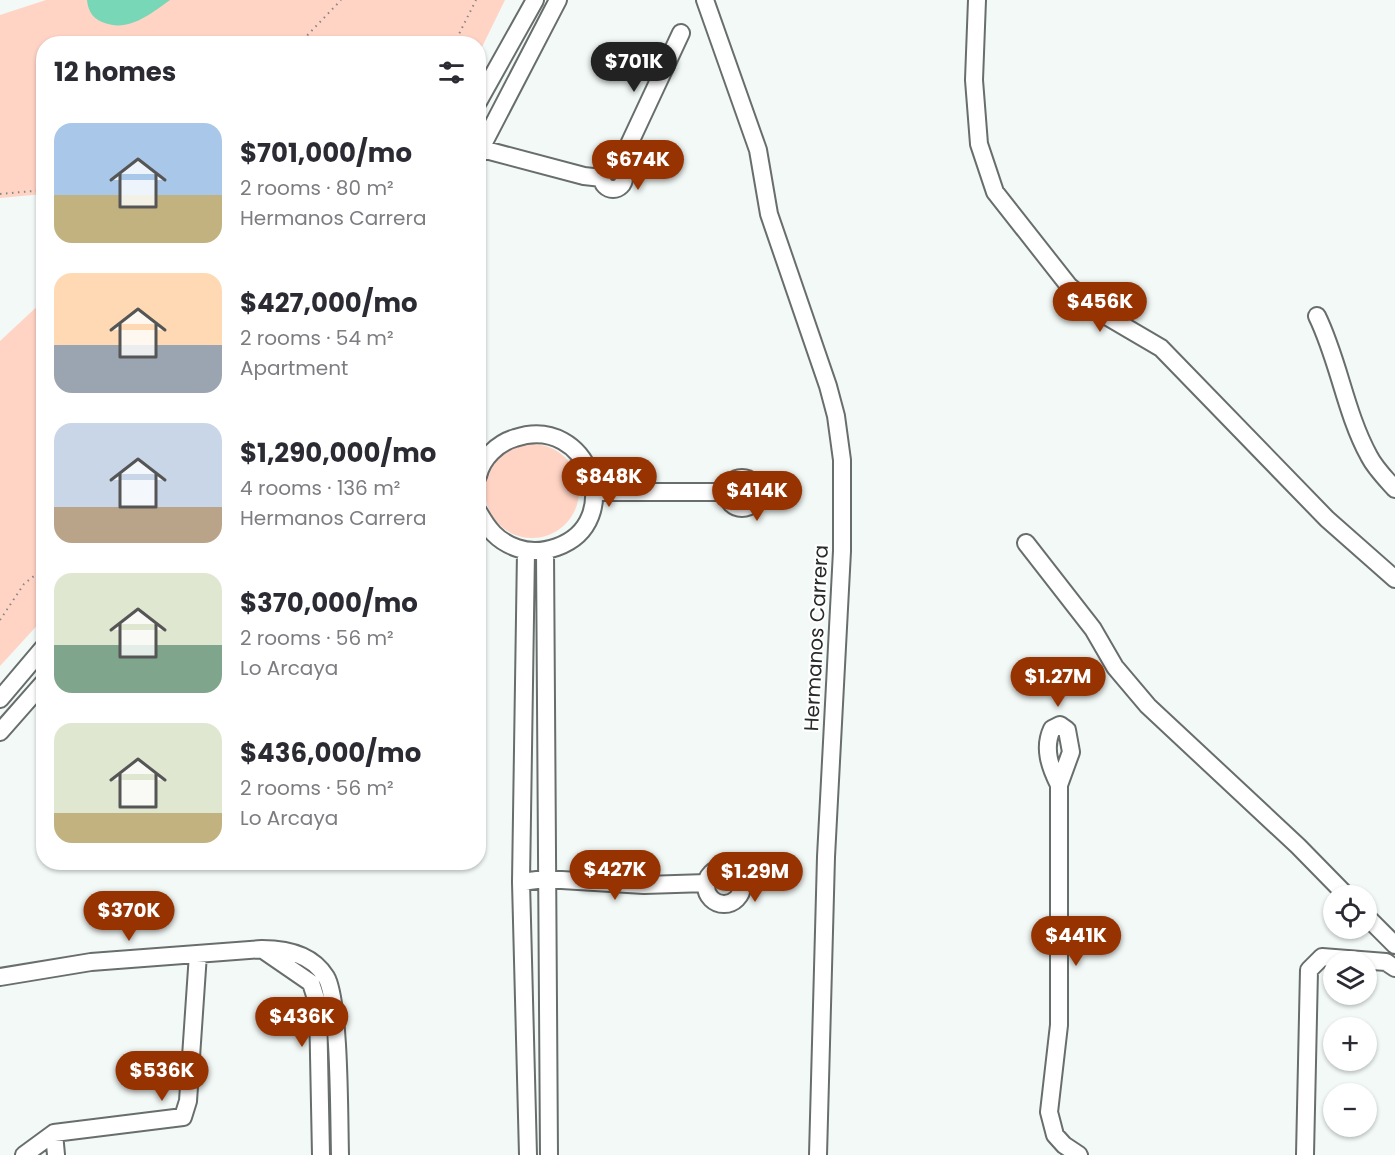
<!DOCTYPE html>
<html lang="en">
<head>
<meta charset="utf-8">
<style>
	:root { --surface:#fff; --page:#f2f2f3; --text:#2b2b33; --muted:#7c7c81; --accent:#973201 }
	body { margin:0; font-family:Poppins,sans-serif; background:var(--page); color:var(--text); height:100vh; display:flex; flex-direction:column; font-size:22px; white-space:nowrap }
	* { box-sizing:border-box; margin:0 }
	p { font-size:20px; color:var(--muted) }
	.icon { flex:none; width:33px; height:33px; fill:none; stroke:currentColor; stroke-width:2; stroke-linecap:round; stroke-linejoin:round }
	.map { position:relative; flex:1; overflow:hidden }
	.side { position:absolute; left:36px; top:36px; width:450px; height:834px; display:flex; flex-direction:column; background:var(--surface); border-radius:24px; box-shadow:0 2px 4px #0004 }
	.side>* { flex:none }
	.buttons { position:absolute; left:1323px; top:885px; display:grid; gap:12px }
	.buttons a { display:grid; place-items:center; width:54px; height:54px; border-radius:50%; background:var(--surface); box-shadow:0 2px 4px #0004; font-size:30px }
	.price { position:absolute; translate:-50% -51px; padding:0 14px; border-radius:21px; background:var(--accent); color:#fff; font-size:20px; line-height:39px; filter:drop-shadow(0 2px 3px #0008) }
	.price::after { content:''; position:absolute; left:50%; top:36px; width:18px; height:14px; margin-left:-9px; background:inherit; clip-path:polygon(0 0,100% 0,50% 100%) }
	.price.current { background:#222; color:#fff }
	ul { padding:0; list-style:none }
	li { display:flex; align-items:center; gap:18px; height:150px; padding:0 18px }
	li span { display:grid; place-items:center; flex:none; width:168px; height:120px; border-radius:18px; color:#555 }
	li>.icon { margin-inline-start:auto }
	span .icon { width:72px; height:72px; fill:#fffc; stroke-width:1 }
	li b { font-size:26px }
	h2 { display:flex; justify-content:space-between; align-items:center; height:72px; padding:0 18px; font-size:26px }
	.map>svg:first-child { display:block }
	.green { fill:#ffd4c5 }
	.water { fill:#77d7b7 }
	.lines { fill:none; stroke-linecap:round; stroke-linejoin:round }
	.minor-casing { stroke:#686e6c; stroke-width:20 }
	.path { stroke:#838785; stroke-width:2; stroke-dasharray:1.5 4.5; stroke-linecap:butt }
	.minor { stroke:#fff; stroke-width:16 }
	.labels { text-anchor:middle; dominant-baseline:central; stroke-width:4.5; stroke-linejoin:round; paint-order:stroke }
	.street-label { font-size:20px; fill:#282a29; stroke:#fff }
</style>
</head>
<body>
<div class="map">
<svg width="1395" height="1155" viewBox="0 0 1395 1155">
	<rect width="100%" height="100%" fill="#f2f9f6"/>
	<!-- green -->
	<path class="green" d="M46,0H505L479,53L478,44H44L43,194L0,198V15Z
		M43,301V619L0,666V341Z
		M485 491a47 47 0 1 1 94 0a47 47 0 1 1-94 0Z"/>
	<!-- water -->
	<path class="water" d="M87,0H170C149,15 128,33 102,22C92,18 88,10 87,0Z"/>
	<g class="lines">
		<!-- minor casing -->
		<g class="minor-casing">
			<path id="minor" d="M705,0L758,150L769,214L828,386L836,416L842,460V551L826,857L818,1155
				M977,0L974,80L979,144L995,192L1069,286L1103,314L1161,348L1327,519L1395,579
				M478,102L535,0
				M482,149L584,176L602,178
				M478,154L558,0
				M602 178a11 11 0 1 1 22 0a11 11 0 1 1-22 0Z
				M618,168L681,33
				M1317,316C1339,361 1345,412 1369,456C1375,468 1386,479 1395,489
				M478,476C482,458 498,443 515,438C589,413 627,522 557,547C543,552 531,553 517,548C497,541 488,529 478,511
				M727 493a15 15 0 1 1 30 0a15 15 0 1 1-30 0Z
				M594,492H727
				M1026,543L1093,629L1115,667L1148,706L1298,846L1347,896
				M526,551L521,882L528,1155
				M545,551L549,1155
				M0,699L44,647
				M0,732L44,682
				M1059,785C1050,767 1043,748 1052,729L1060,725L1067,730L1071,752L1059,785V1025L1049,1112L1055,1135L1064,1145L1079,1155
				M706 886a18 18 0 1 1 36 0a18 18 0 1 1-36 0Z
				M521,882L545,879L644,885L707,883
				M1366,916L1395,945
				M263,950L311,983L318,1005L321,1155
				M0,977L91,962L262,949C287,949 312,954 326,977C340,1000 339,1121 340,1155
				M54,1133L56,1155
				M24,1155L54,1133L183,1117L188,1101L198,954
				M1305,1155L1309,970L1322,957L1386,962L1395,968"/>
		</g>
		<!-- path -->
		<path class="path" d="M299,44L341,0
			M454,44L476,0
			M0,194L44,190
			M0,620L24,584L44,568"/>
		<!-- minor -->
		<use href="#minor" class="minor"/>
	</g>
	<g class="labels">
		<!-- street labels -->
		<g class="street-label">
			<text transform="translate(816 638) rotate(-87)">Hermanos Carrera</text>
		</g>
	</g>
</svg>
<div class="buttons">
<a><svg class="icon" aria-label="locate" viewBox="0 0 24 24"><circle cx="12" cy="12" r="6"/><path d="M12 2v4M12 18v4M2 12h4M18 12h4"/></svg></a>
<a><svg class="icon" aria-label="layers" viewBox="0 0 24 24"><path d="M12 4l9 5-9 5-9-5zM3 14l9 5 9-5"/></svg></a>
<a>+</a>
<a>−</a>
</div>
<b class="price current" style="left:634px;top:93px">$701K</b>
<b class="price" style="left:638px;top:191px">$674K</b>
<b class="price" style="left:1100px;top:333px">$456K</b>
<b class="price" style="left:609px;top:508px">$848K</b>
<b class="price" style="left:757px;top:522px">$414K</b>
<b class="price" style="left:1058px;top:708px">$1.27M</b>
<b class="price" style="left:615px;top:901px">$427K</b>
<b class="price" style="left:755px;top:903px">$1.29M</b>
<b class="price" style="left:129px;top:942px">$370K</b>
<b class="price" style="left:1076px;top:967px">$441K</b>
<b class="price" style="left:302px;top:1048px">$436K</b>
<b class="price" style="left:162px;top:1102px">$536K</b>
<section class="side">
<h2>12 homes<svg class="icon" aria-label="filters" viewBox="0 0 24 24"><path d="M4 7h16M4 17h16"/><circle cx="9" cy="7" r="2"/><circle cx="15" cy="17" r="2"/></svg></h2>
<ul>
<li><span style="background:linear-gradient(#a9c7e8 60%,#c2b280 0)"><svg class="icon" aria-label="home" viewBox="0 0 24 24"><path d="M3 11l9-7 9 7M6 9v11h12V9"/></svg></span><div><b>$701,000/mo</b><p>2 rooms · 80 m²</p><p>Hermanos Carrera</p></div></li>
<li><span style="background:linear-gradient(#ffd9b3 60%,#9aa5b1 0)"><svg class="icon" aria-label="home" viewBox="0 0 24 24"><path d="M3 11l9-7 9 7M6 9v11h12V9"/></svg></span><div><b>$427,000/mo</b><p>2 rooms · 54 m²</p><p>Apartment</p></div></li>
<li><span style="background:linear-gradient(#c9d6e8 70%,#b9a48a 0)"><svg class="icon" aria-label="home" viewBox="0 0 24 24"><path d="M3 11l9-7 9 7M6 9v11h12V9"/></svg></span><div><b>$1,290,000/mo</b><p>4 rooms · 136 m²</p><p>Hermanos Carrera</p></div></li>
<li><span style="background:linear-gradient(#dfe7d0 60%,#7fa58c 0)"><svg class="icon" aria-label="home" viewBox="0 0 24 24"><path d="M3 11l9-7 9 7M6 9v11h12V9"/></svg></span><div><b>$370,000/mo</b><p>2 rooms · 56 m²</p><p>Lo Arcaya</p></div></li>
<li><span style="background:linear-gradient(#dfe7d0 75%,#c2b280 0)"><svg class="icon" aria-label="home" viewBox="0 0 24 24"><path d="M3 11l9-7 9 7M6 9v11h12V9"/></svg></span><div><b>$436,000/mo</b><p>2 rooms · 56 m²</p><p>Lo Arcaya</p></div></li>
</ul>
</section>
</div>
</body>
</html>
